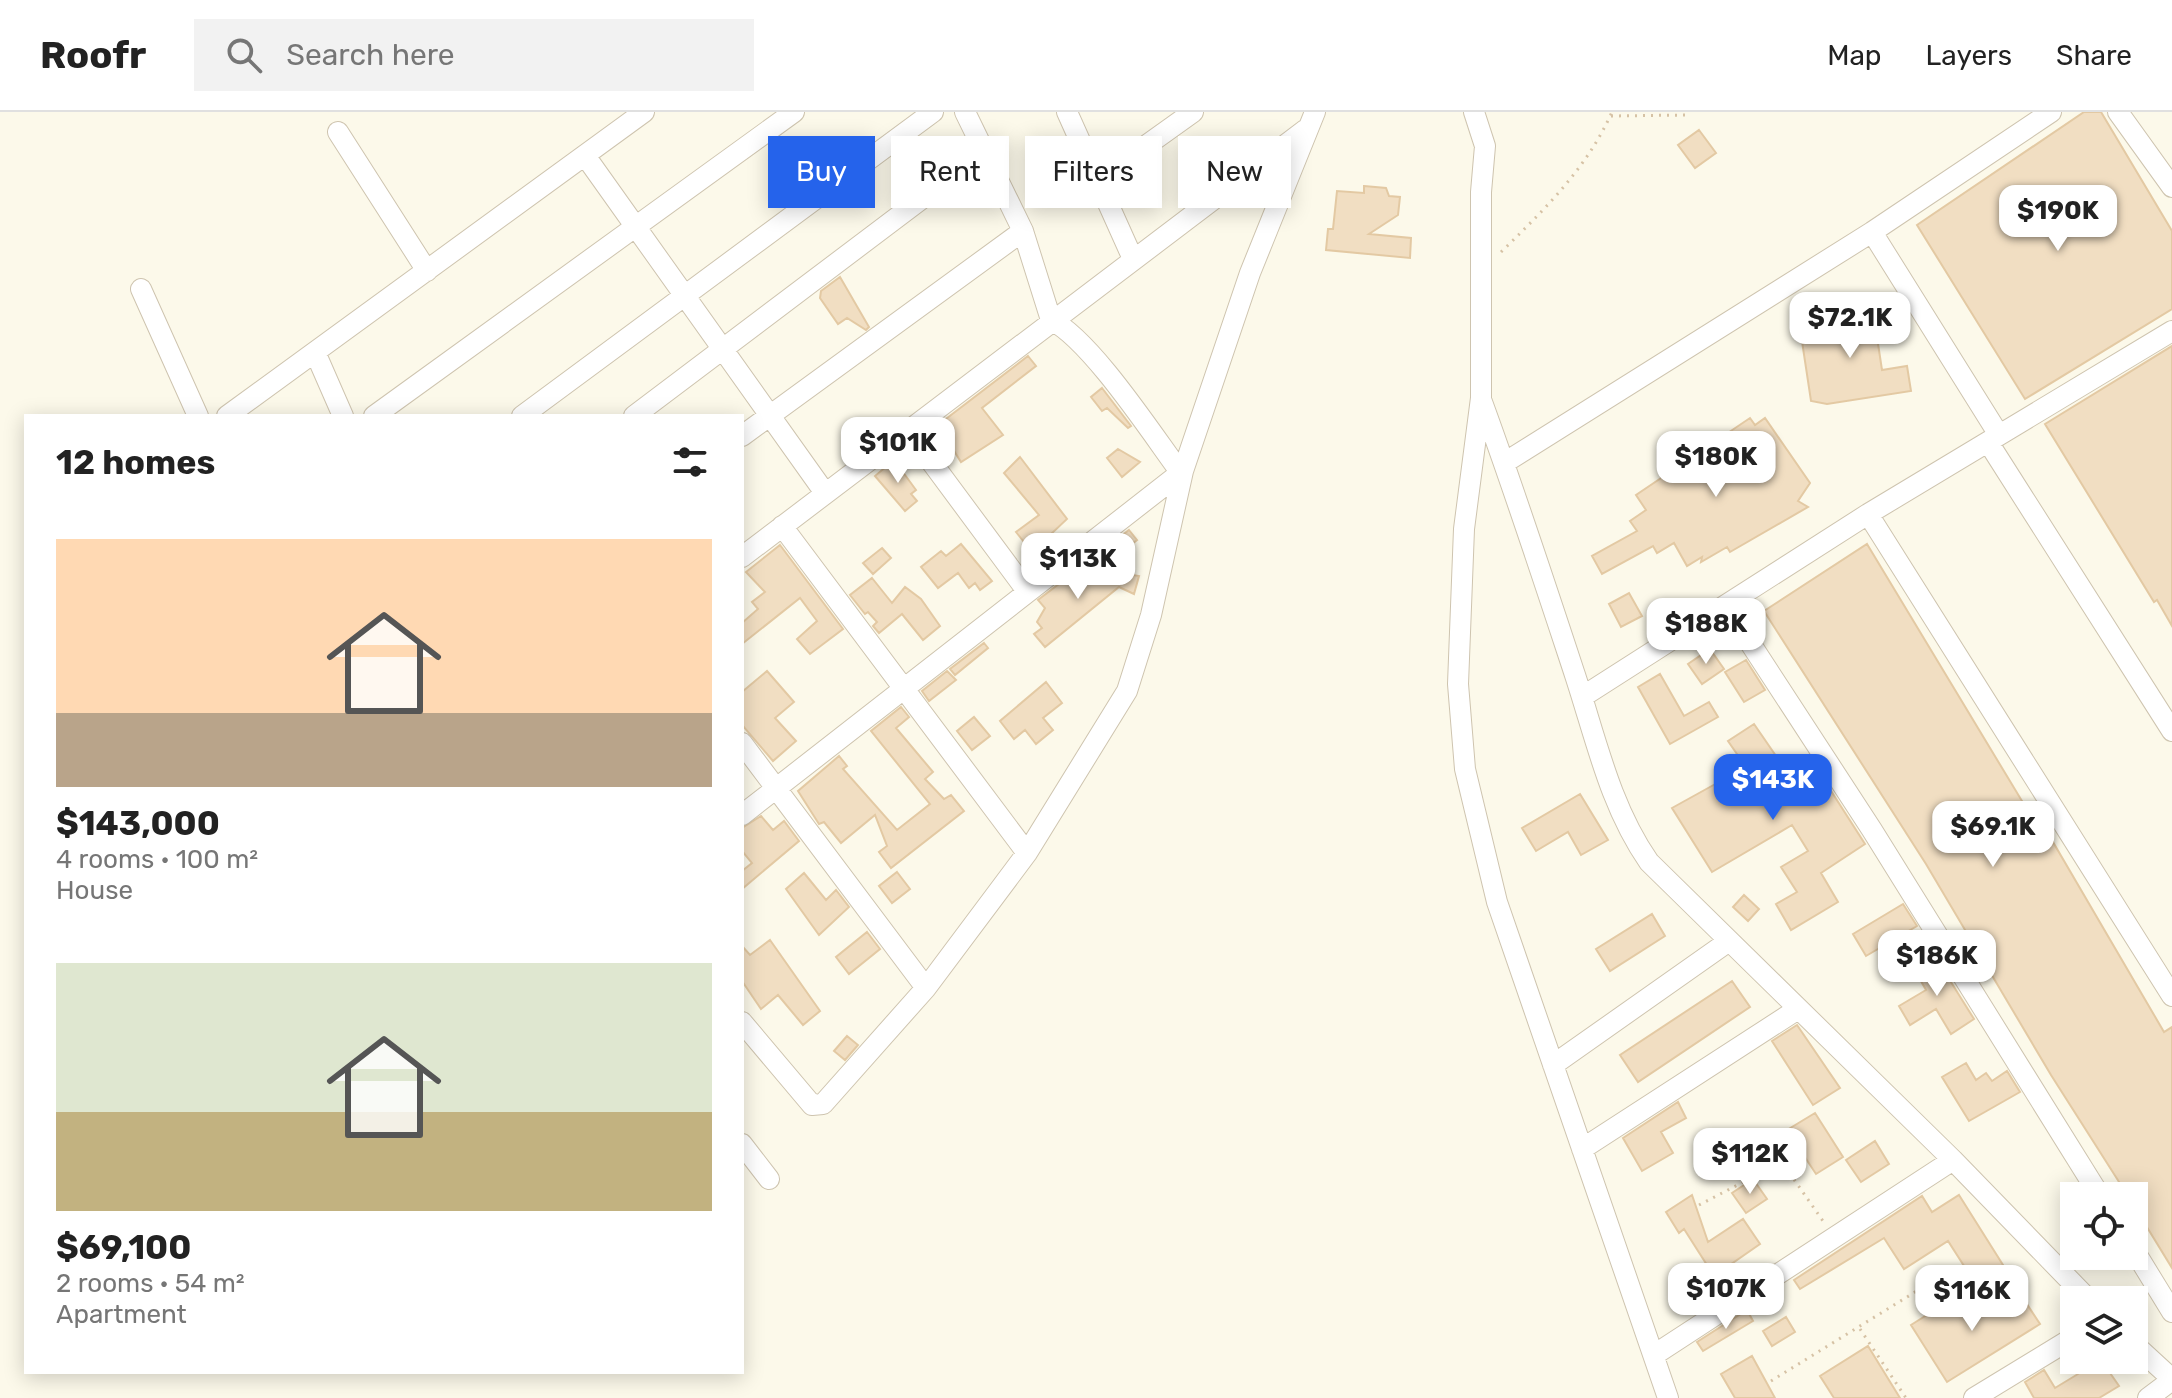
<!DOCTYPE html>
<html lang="en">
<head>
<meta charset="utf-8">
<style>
	:root { --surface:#fff; --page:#f2f2f2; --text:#222; --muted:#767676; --line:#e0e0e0; --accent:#2563eb }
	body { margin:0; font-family:Rubik,sans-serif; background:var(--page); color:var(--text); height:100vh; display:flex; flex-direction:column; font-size:30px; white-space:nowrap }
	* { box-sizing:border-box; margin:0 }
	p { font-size:26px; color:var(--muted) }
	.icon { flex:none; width:44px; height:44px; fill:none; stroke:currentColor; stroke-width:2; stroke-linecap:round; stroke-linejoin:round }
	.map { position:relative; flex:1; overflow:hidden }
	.drawer { position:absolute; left:24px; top:302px; width:720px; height:960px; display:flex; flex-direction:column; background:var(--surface); border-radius:0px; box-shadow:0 4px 20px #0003 }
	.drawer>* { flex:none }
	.hud { position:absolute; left:768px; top:24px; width:760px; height:72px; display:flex; gap:16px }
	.fabs { position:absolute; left:2060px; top:1070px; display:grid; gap:16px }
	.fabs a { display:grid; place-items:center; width:88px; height:88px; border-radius:0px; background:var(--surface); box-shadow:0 4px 20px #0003; font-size:40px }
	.price { position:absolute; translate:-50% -68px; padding:0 18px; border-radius:16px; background:#fff; color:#222; font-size:26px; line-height:52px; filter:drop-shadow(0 2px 4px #0008) }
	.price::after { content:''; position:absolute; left:50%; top:48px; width:24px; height:18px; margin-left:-12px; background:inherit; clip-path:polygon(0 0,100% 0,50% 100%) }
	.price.active { background:var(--accent); color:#fff }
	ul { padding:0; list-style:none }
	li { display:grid; align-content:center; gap:16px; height:424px; padding:0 32px }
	li span { display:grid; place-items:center; height:248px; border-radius:0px; color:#555 }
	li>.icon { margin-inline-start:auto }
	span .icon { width:144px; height:144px; fill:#fffc; stroke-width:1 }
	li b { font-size:34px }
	h2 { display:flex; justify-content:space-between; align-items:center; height:96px; padding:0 32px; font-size:34px }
	.tag { padding:0 28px; border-radius:0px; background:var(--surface); box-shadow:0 4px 20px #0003; font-size:28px; line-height:72px }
	.tag.active { background:var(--accent); color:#fff }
	header { display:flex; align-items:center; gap:48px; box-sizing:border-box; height:112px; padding:0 40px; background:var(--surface); border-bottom:2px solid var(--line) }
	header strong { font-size:38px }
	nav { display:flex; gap:44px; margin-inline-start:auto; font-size:28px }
	.search { width:560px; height:72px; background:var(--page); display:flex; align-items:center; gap:20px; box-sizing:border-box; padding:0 28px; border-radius:0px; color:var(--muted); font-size:30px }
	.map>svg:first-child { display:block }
	.building { fill:#f1dec2; stroke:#e3c9a3; stroke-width:2 }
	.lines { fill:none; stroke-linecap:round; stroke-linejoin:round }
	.minor-casing { stroke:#cec4af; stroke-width:22 }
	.path { stroke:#d6c2a5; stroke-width:3; stroke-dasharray:2 6; stroke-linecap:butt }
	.minor { stroke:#fff; stroke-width:20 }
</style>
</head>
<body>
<header>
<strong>Roofr</strong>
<div class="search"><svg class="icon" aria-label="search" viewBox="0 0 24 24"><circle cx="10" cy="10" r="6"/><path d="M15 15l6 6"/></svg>Search here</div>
<nav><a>Map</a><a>Layers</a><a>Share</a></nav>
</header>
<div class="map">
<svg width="2172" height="1286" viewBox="0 0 2172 1286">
	<rect width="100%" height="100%" fill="#fcf9ea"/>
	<!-- building -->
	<path class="building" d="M2084,0H2101L2172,119V197L2025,287L1917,113Z
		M1699,18L1716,41L1695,56L1678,33Z
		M1364,74L1386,76L1389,84L1400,85L1398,103L1369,122L1411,126L1410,146L1326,138L1328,117H1333L1337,79L1364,81Z
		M840,165L869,215L866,218L847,206L838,212L820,186L821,179Z
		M1903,194L1906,199L1875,212L1882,258L1907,254L1911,279L1827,292L1811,289L1800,216L1854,208L1852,202Z
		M2172,234V514L2157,488L2154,490L2045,312Z
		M1028,244L1036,254L982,296L1003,323L961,350L938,313Z
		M1102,276L1131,314L1128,316L1107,296L1102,299L1091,285Z
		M1750,306L1755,313L1765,306L1810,371L1798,389L1808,395L1730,440L1727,435L1701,450L1702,445L1687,454L1674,431L1657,441L1653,434L1602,462L1592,444L1637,419L1630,409L1646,398L1636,383Z
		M1118,337L1140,350L1122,365L1107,346Z
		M1020,345L1067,407L1032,440L1016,420L1039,403L1004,361Z
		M894,348L916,378L911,382L917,389L905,399L875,364Z
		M1129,418L1137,428L1119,442L1111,432Z
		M961,432L992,469L980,478L975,471L969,476L958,461L938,476L921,455L941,439L946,444Z
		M1867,432L2031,704L2036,701L2164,920L2172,915V1156L2134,1094V1084H2128L2051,963L1926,752L1764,499Z
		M780,433L843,517L810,542L797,527L817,509L800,486L742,532V511L758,497L752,490L765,480L746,460Z
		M882,436L891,446L873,462L863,451Z
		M1102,458L1139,464L1134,482L1119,475L1045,535L1034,522L1042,516L1037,510L1045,496L1038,488L1076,459L1085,471Z
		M872,466L892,491L905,475L921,487L940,514L923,528L902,502L879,521L873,514L877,510L868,500L865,502L850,483Z
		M1629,481L1642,504L1621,515L1609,492Z
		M984,531L988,536L955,563L950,557Z
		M1710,537L1724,557L1702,572L1688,552Z
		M1746,548L1765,578L1744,590L1725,560Z
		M767,559L794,590L775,606L796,629L773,649L742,613V580Z
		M947,559L956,568L929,589L922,579Z
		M1660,562L1684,604L1709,590L1718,605L1670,632L1638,575Z
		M1046,570L1062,591L1043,606L1053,618L1036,632L1025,618L1014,627L1000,609Z
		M901,595L909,605L896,616L933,660L925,667L944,687L951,683L964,699L891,756L879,740L887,734L875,703L841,731L824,710L819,712L798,679L839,644L847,654L843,657L897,718L930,692L871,619Z
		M974,605L990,624L972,638L957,619Z
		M1754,612L1785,657L1808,643L1865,732L1821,761L1838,790L1791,818L1776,792L1797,780L1781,755L1808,739L1792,713L1712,760L1672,696L1746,655L1728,629Z
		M1580,682L1608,728L1581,743L1568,720L1536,739L1522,716Z
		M761,704L773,718L784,709L799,729L742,777V759L752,751L742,739V716Z
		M897,760L910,777L892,791L879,774Z
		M804,761L826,788L836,778L849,795L819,823L786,777Z
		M1744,783L1759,797L1748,809L1733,795Z
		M1903,792L1917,814L1866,844L1853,822Z
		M1652,802L1665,824L1610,859L1596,837Z
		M867,820L880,837L849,862L836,845Z
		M770,828L820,899L803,913L778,883L761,897L742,869V834L750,843Z
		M1934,843L1974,907L1951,922L1936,897L1910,913L1899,894L1926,878L1913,855Z
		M1732,869L1750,895L1638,970L1620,943Z
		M1797,913L1840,976L1813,993L1772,929Z
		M847,924L858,933L845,948L834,939Z
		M1966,951L1976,968L1986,961L1992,969L2007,959L2020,980L1969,1009L1942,965Z
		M1678,990L1686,1006L1661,1020L1673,1041L1642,1059L1623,1026Z
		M1815,1001L1843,1045L1816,1062L1787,1018Z
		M1875,1029L1889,1052L1861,1070L1846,1048Z
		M1753,1067L1767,1087L1746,1101L1732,1081Z
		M1692,1083L1708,1130L1743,1107L1760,1132L1714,1164L1684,1117L1679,1121L1666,1100Z
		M1959,1083L2003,1153L1975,1171L1948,1129L1904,1157L1884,1126L1800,1177L1794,1168L1922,1084L1932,1100Z
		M2019,1180L2040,1212L1947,1270L1911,1213L1957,1184L1973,1209Z
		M1747,1198L1753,1209L1703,1239L1697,1230Z
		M1786,1205L1795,1220L1772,1234L1763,1219Z
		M1868,1234L1900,1286H1834L1820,1264Z
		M1752,1244L1775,1286H1735L1721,1262Z
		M2101,1248L2119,1274L2099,1286H2034L2025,1270L2044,1258L2055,1276Z"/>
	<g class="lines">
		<!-- minor casing -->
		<g class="minor-casing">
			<path id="minor" d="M965,0L1023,119L1051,208C1091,228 1152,322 1181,361
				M1067,0L1133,147
				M1474,0L1485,34L1481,80V286L1464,417L1458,572L1465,657L1497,790L1668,1286
				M2118,0L2172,75
				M338,20L427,159
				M586,45L825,381
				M1098,68L1193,0
				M1872,120L1999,323
				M141,177L198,304
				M315,240L343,304
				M1482,290C1515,380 1545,472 1575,563C1596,627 1610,694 1649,750L1953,1048L2089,1188
				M227,304L644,0
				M374,304L794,0
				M522,304L933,0
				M634,304L985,39
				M907,317L1027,479
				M742,324L1023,119
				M1988,330L2172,619
				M1504,351L1872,120L2051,0
				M1868,402L2172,884
				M782,414L1027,741
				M742,445L1305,18
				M1726,494L1872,718L2100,1084
				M1582,585L1868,402L2172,219
				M742,631L926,876
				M742,703L1183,359
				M742,910L812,993L823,992L926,876L1027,741L1127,579L1151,503L1183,359L1250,161L1315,0
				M1553,953L1729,829
				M742,1032L769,1067
				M1582,1037L1798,897
				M2134,1138L2172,1200
				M2134,1232L2172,1267
				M1654,1243L1953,1048
				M1974,1286L2074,1225
				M2148,1286L2172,1268"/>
		</g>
		<!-- path -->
		<path class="path" d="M1611,4L1687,3
			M1501,140C1545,97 1587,56 1612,0
			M1699,1093L1778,1052L1786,1056L1823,1109
			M1860,1217L1906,1286
			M1771,1269L1928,1172"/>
		<!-- minor -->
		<use href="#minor" class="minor"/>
	</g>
</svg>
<div class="fabs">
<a><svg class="icon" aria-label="locate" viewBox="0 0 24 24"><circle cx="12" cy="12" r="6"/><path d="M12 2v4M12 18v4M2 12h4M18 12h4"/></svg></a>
<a><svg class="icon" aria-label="layers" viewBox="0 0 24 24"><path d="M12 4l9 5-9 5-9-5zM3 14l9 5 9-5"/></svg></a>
</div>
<b class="price" style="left:2058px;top:141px">$190K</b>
<b class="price" style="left:1850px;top:248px">$72.1K</b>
<b class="price" style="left:898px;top:373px">$101K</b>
<b class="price" style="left:1716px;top:387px">$180K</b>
<b class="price" style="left:1078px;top:489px">$113K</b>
<b class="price" style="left:1706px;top:554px">$188K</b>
<b class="price active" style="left:1773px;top:710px">$143K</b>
<b class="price" style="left:1993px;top:757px">$69.1K</b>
<b class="price" style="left:1937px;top:886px">$186K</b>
<b class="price" style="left:1750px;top:1084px">$112K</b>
<b class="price" style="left:1726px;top:1219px">$107K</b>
<b class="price" style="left:1972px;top:1221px">$116K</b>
<div class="hud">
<a class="tag active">Buy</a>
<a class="tag">Rent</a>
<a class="tag">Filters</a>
<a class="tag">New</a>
</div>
<section class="drawer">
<h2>12 homes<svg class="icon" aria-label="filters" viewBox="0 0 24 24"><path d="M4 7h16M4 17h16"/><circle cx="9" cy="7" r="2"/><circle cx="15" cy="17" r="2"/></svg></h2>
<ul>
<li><span style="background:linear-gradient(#ffd9b3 70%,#b9a48a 0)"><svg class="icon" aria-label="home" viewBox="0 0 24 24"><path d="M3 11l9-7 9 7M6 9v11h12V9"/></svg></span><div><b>$143,000</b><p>4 rooms · 100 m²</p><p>House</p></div></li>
<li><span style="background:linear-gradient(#dfe7d0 60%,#c2b280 0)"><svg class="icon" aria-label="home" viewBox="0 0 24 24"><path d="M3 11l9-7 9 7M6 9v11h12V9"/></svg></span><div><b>$69,100</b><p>2 rooms · 54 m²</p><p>Apartment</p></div></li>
</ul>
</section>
</div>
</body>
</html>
